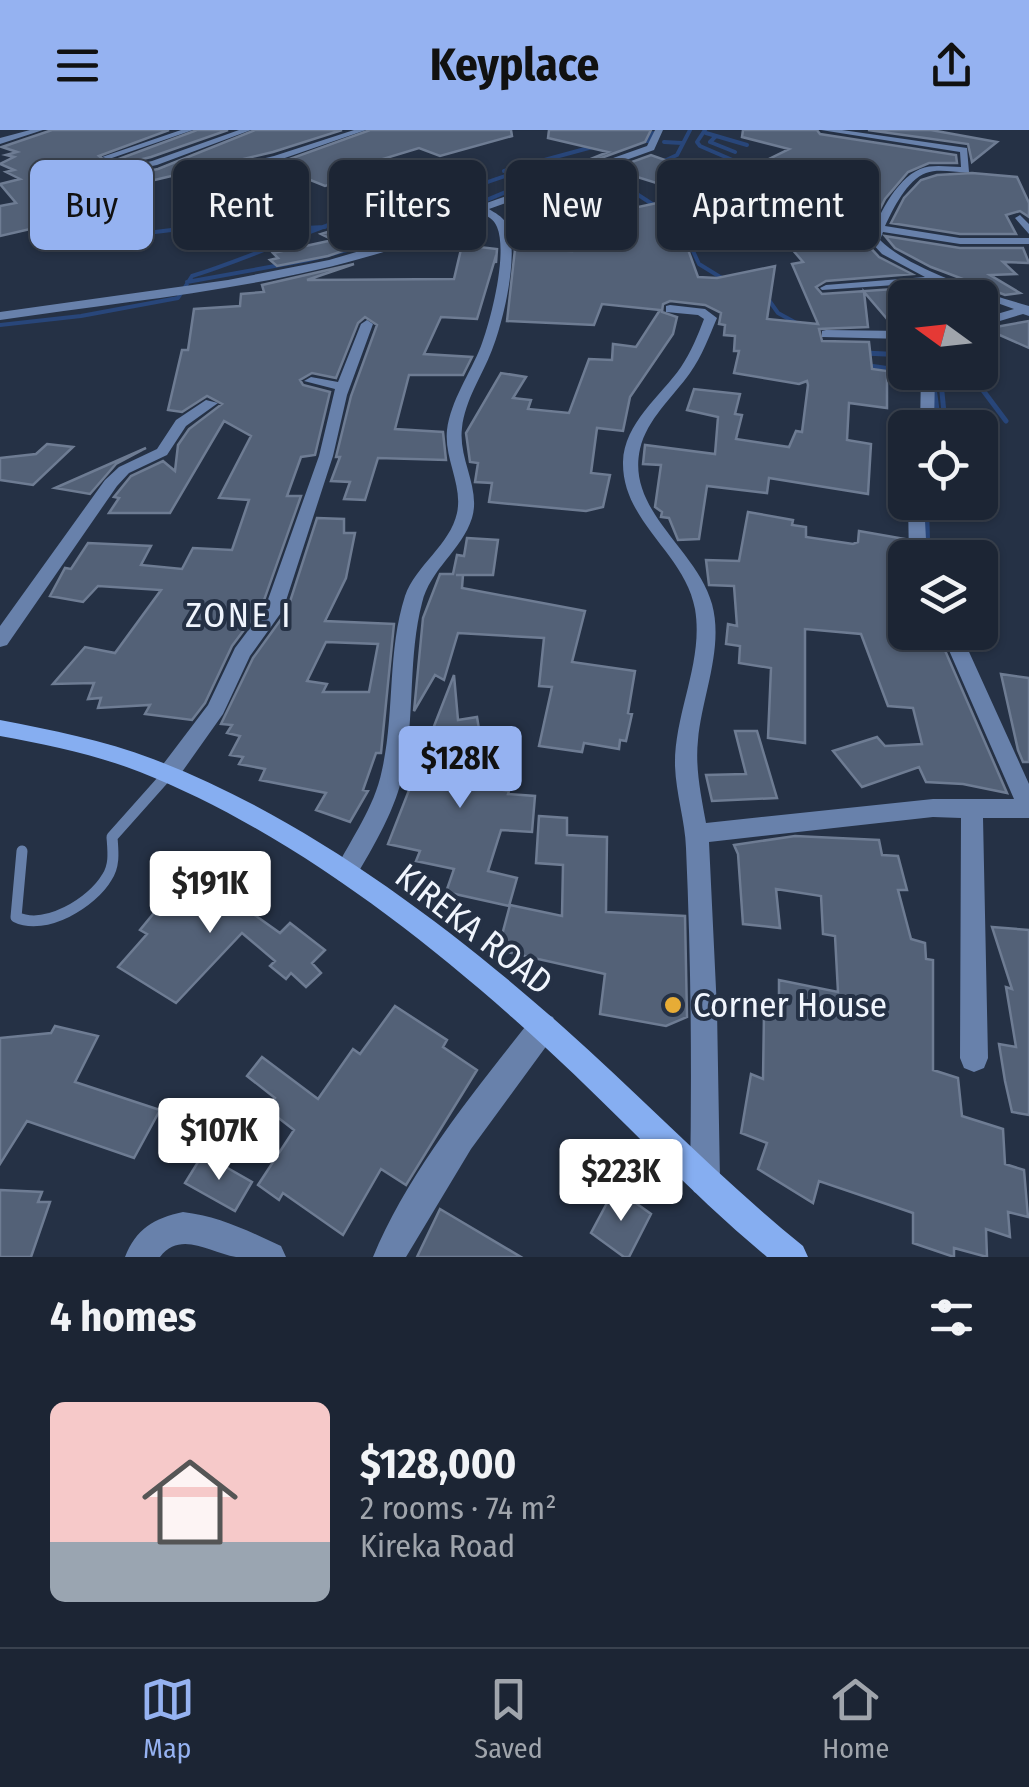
<!DOCTYPE html>
<html lang="en">
<head>
<meta charset="utf-8">
<style>
	:root { --surface:#1c2534; --page:#293140; --text:#f1f3f6; --muted:#a0a5ac; --line:#3a424f; --accent:#95b2f1 }
	body { margin:0; font-family:"Fira Sans Condensed",sans-serif; background:var(--page); color:var(--text); height:100vh; display:flex; flex-direction:column; font-size:38px; white-space:nowrap }
	* { box-sizing:border-box; margin:0 }
	p { font-size:32px; color:var(--muted) }
	.icon { flex:none; width:55px; height:55px; fill:none; stroke:currentColor; stroke-width:2; stroke-linecap:round; stroke-linejoin:round }
	.map { position:relative; height:1127px; overflow:hidden }
	.sheet { display:flex; flex-direction:column; background:var(--surface); flex:1 }
	.sheet>* { flex:none }
	.hud { position:absolute; left:30px; top:30px; width:970px; height:90px; display:flex; gap:20px }
	.needle { width:65px; rotate:285deg }
	.controls { position:absolute; left:888px; top:150px; display:grid; gap:20px }
	.controls a { display:grid; place-items:center; width:110px; height:110px; border-radius:15px; background:var(--surface); box-shadow:0 2px 8px #0004,0 0 0 2px var(--line); font-size:50px }
	.price { position:absolute; translate:-50% -85px; padding:0 22px; border-radius:10px; background:#fff; color:#222; font-size:32px; line-height:65px; filter:drop-shadow(0 2px 5px #0008) }
	.price::after { content:''; position:absolute; left:50%; top:60px; width:30px; height:22px; margin-left:-15px; background:inherit; clip-path:polygon(0 0,100% 0,50% 100%) }
	.price.current { background:var(--accent); color:#111 }
	ul { padding:0; list-style:none }
	li { display:flex; align-items:center; gap:30px; height:250px; padding:0 50px }
	li span { display:grid; place-items:center; flex:none; width:280px; height:200px; border-radius:15px; color:#555 }
	li>.icon { margin-inline-start:auto }
	span .icon { width:120px; height:120px; fill:#fffc; stroke-width:1 }
	li b { font-size:42px }
	h2 { display:flex; justify-content:space-between; align-items:center; height:120px; padding:0 50px; font-size:42px }
	.tag { padding:0 35px; border-radius:15px; background:var(--surface); box-shadow:0 2px 8px #0004,0 0 0 2px var(--line); font-size:35px; line-height:90px }
	.tag.current { background:var(--accent); color:#111 }
	header { display:flex; justify-content:space-between; align-items:center; height:130px; padding:0 50px; background:var(--accent); color:#111; font-size:45px; font-weight:700 }
	.dock { display:flex; justify-content:space-around; align-items:center; height:140px; border-top:2px solid var(--line); background:var(--surface); font-size:28px; color:var(--muted) }
	.dock a { display:grid; justify-items:center; gap:5px }
	.dock .current { color:var(--accent) }
	.map>svg:first-child { display:block }
	.lines { fill:none; stroke-linecap:round; stroke-linejoin:round }
	.stream-far2 { stroke:#28467a; stroke-width:4 }
	.stream-far1 { stroke:#28467a; stroke-width:5 }
	.stream { stroke:#28467a; stroke-width:6 }
	.building { fill:#536177; stroke:#6e7c93; stroke-width:2.5; fill-rule:evenodd }
	.service { stroke:#6881ab; stroke-width:11 }
	.minor { fill:#6881ab; fill-rule:evenodd }
	.secondary { fill:#86aef1; fill-rule:evenodd }
	.poi-dot { fill:#e7ac36; stroke:#253145; stroke-width:4 }
	.labels { text-anchor:middle; dominant-baseline:central; stroke-width:8; stroke-linejoin:round; paint-order:stroke }
	.quarter-label { font-size:35px; letter-spacing:2.5px; fill:#f0f5fd; stroke:#253145 }
	.near-street-label { font-size:35px; fill:#f0f5fd; stroke:#253145 }
	.near-poi-label { font-size:35px; fill:#f0f5fd; stroke:#253145; text-anchor:start }
</style>
</head>
<body>
<header><svg class="icon" aria-label="menu" viewBox="0 0 24 24"><path d="M4 6h16M4 12h16M4 18h16"/></svg>Keyplace<svg class="icon" aria-label="share" viewBox="0 0 24 24"><path d="M12 15V3M7 8l5-5 5 5M5 13v7h14v-7"/></svg></header>
<div class="map">
<svg width="1029" height="1127" viewBox="0 0 1029 1127">
	<rect width="100%" height="100%" fill="#253145"/>
	<g class="lines">
		<!-- stream-far2 -->
		<path class="stream-far2" d="M705,0L697,12L700,16L744,35
			M706,3L747,15
			M715,7L710,12L735,22
			M639,11H648L653,3
			M664,12L682,13
			M660,33L677,25L690,0
			M611,40L626,57L660,79
			M504,41L596,16
			M704,82L770,107
			M680,93L699,134L725,150
			M118,101L139,104L244,91L264,100L325,97
			M187,152L308,130L398,107L568,36
			M766,166L778,183L800,195
			M0,195L81,186L178,168L192,146C251,128 307,100 364,83C386,76 410,77 432,71C485,56 530,29 587,34
			M865,223L880,224"/>
		<!-- stream-far1 -->
		<path class="stream-far1" d="M865,223L905,225
			M980,229H991
			M862,235L905,241
			M912,242L933,250L937,280L945,286
			M940,242L945,293
			M975,242L979,255L1006,291
			M926,372V379"/>
		<!-- stream -->
		<path class="stream" d="M926,377L927,409"/>
	</g>
	<!-- building -->
	<path class="building" d="M52,0H169L99,26L108,33L197,0H228L151,27L71,46L80,55L158,39L255,0H342L273,22L104,62L110,67L90,71L110,95L59,105L52,94L0,106V76L16,73L0,54L20,49L6,42L14,40L0,34L14,27L6,25L17,22L2,17Z
		M370,0H511L512,6L440,26L419,18L343,41L357,46L325,56L273,35Z
		M549,0H651L645,12L527,55L608,22L548,8Z
		M743,0H817L820,4L956,25L957,33H929L908,42L885,69L869,101L867,114L879,127L912,144L826,151L816,157L822,164L938,156L971,168H905V197H894L864,162L868,197L819,199L822,211L869,212L872,239L887,241V278L849,273L847,310L871,314L868,364L769,348L767,363L707,356L699,409L678,410L669,388L661,387L662,382L655,377L661,335L643,334L645,315L715,324L718,287L687,280L694,259L740,264L735,284L742,285L736,309L789,317L796,301L802,302L808,255L807,251L799,254L734,243L739,221H734L735,206L724,205L725,195L719,194L721,183L705,175L670,171L663,174L662,182L677,187L673,204L630,267L623,301L597,298L591,343L610,345L603,377L586,381L489,372L492,353L475,352L478,333L470,332L466,303L501,243L526,247L513,268L531,270L528,279L569,283L589,229L612,230L613,214L636,217L660,180L602,174L594,195L507,191L515,119L572,121L577,61L610,83L695,65L615,40L532,68L651,25L724,51L789,19L742,7ZM823,65L774,98L803,132L792,134L818,194L767,189L775,136L717,148L698,147L681,100L703,98L693,88Z
		M868,0H931L997,12L972,32L968,14Z
		M972,43L1017,47L1029,73V87L1020,81L1006,85L1016,104H960L891,93L904,68L921,50L937,45Z
		M380,84L410,98L328,126L277,136L270,130L278,128L273,123L333,110L321,104L334,100L331,98Z
		M885,106L960,118H1023L1029,133L1003,132L1016,144L990,145L1020,163L1005,165L931,137L895,118Z
		M462,115L497,119L496,133L495,129L477,189L441,187L424,224L472,227L463,245H409L395,299L443,302L446,330L378,328L365,370L344,369L350,352L331,351L340,327H336L351,266L377,195L365,187L358,193L336,248L312,243L300,250L303,255L330,262L315,325L301,327L287,366H301L262,476L232,516L205,573L192,590L145,584L150,575L98,578L101,568L88,569L94,553L53,554L85,517L115,523L161,460L98,456L83,472L50,466L65,438L71,439L88,413L151,416L141,435L182,439L193,418L232,420L249,370L219,368L251,306L224,291L170,383H109L119,368L114,367L131,346L163,331L175,341L178,315L189,299L222,274L207,266L182,282L168,280L182,220H188L194,179L240,176L241,164L264,162L262,155L354,134L307,150L454,149Z
		M1029,191V218L986,199L990,198Z
		M47,314L73,317L33,355L0,350V328L36,324Z
		M146,318L116,334L90,364L55,358Z
		M748,382L793,390L792,395L806,397V407L853,414L858,412L859,401L905,409V502H937L1007,663L963,654L926,652L919,637L862,657L833,621L877,607L885,616L922,614L913,578L888,576L861,504L805,499V613L768,608L771,538L739,533L740,516L726,514L728,494L737,496L734,456L709,455L706,430L739,431Z
		M317,388L344,389V403H355L346,448L325,491L394,494L381,623H376L363,660L368,661L350,692L316,680L326,663L260,650L265,639L239,634L243,627L230,625L240,606L227,603L232,595L221,594L253,528L287,481ZM326,512L378,514L369,562H323L327,554L307,551Z
		M467,408L498,410L493,445H456H463L462,458L585,481L572,532L635,541L628,583L632,584L626,611L620,610L619,619L584,613L582,622L539,616L552,557L539,556L544,508L458,503L444,550L435,545L414,581L423,488L440,444H453L457,425L464,426Z
		M1001,544L1029,548V632H1023L1018,620Z
		M454,545L458,590L477,587L482,617L474,618L466,653L509,661L508,664L535,666L532,702L501,700L488,741L517,748L509,776L446,762L454,739L416,731L420,721L388,714Z
		M735,601H757L777,668L712,671L706,645L746,644Z
		M539,686L567,688V705L607,707L606,782L685,786L687,887L666,896L600,884L605,844L498,820L510,775L562,786L563,735L536,733Z
		M795,706L879,710L882,725L898,726L907,760H898L911,809L925,813L926,829L933,830V940L958,948L962,986L1003,999L1005,1034L1024,1040L1028,1087L1008,1082L1010,1107L986,1099L987,1127L954,1118V1127L913,1113V1083L819,1051L813,1073L758,1039L767,1013L741,1003L751,944L763,949L764,883L779,886V850L838,862L835,806L823,804L821,766L776,759L780,798L743,794L738,724L734,715Z
		M200,727L239,748L225,764L280,803L290,793L325,820L312,833L321,843L306,857L291,843L286,849L270,836L275,831L242,803L176,873L118,837L147,804L140,800Z
		M992,797L1029,800V985L1012,982L1005,951L999,914L1016,917L1006,857L1012,859Z
		M395,876L447,910L443,917L477,940L406,1055L381,1039L343,1105L283,1063L279,1070L258,1055L294,1000L267,979L275,968L247,946L262,927L318,969L353,919L360,924Z
		M55,896L98,906L75,952L160,980L134,1028L27,991L0,1034V908L51,903Z
		M203,1024L252,1052L235,1081L185,1053Z
		M615,1058L651,1084L629,1127H624L591,1103Z
		M0,1060L42,1062L38,1072H50L31,1127H0Z
		M440,1079L521,1127H417Z"/>
	<g class="lines">
		<!-- service -->
		<path class="service" d="M22,721L16,787C45,801 92,773 107,747C115,735 113,721 112,707L169,643"/>
		<!-- minor -->
		<path class="minor" d="M30,0H43L0,14V8Z
			M181,0H193L109,29L102,27Z
			M239,0H251L157,35L79,51L74,48L152,31Z
			M354,0H366L279,30L206,46L201,43L274,26Z
			M655,0H663L654,20L489,79C495,83 502,86 506,93C521,119 503,193 492,220C482,246 465,270 462,298C458,329 481,358 472,388C462,420 430,439 422,473C408,527 415,584 404,639C396,680 374,715 354,750L346,754L338,750L334,743C351,708 374,679 382,640C395,583 387,522 405,466C416,435 450,415 457,383C463,355 444,329 447,300C451,270 470,244 481,216C491,190 508,123 497,97C494,89 487,86 480,82C460,91 439,103 417,111C284,158 139,169 0,190V182L228,150L329,130L411,106L478,76L647,16Z
			M821,0H842L967,18L969,42C956,43 939,38 926,43C907,50 893,79 885,96L960,108H1029V114H960L883,102L880,110C908,139 990,165 1029,176V186L1023,184L980,197V189L1014,179L939,152L822,160L820,158L826,155L925,147L882,124L870,111C876,89 895,50 920,39C933,34 948,37 961,37L960,22Z
			M1020,85L1029,94V104L1015,88Z
			M670,175L705,179L717,188C709,207 702,226 690,243C673,267 647,289 640,319C626,381 697,419 712,474C724,518 702,566 698,610C695,638 701,665 706,693L933,669H1014L941,502H960L1029,654V688H983L988,928L984,938L974,942L964,938L960,928L961,688L933,687L709,712L717,880L720,1051L716,1062L705,1066L694,1062L690,1051C692,940 691,829 686,718C685,691 676,664 675,636C674,583 704,532 695,479C685,423 622,392 623,332C624,293 661,266 681,237C691,222 698,205 704,189L698,185L666,182V176Z
			M367,190L373,194L347,265L333,326L283,480L250,526L223,584L177,649L169,652L161,649L158,643L161,637L208,575L235,518L265,478L319,326L335,259L304,251L311,247L338,252L361,194Z
			M826,200L905,201V209L822,207V201Z
			M921,242H935L934,298H920Z
			M206,270L218,273L186,296L167,325L129,343L117,356L7,515L0,517V496L105,350L119,337L157,319L176,290Z
			M908,372H924L927,428H909Z
			M543,883L553,887L557,897L553,907L471,1019L406,1127H373C408,1042 476,959 533,887Z
			M183,1082C218,1086 249,1101 281,1116L286,1127C270,1127 252,1127 236,1127C210,1123 181,1100 160,1127H125C136,1099 154,1088 183,1082Z"/>
		<!-- secondary -->
		<path class="secondary" d="M0,590C52,600 103,610 153,629C301,685 446,793 563,897C644,969 718,1047 803,1116L808,1127H767C689,1062 621,987 546,918C430,811 287,700 140,642C94,624 48,615 0,606Z"/>
	</g>
	<!-- markers -->
	<circle class="poi-dot" cx="673" cy="875" r="10"/>
	<g class="labels">
		<!-- quarter labels -->
		<g class="quarter-label">
			<text x="239" y="485">ZONE I</text>
		</g>
		<!-- near-street labels -->
		<g class="near-street-label">
			<text transform="translate(474 799) rotate(38)">KIREKA ROAD</text>
		</g>
		<!-- near-poi labels -->
		<g class="near-poi-label">
			<text x="693" y="875">Corner House</text>
		</g>
	</g>
</svg>
<div class="controls">
<a><svg class="needle" viewBox="-14 -14 28 28"><path d="M0-13l5 13h-10z" fill="#e53935"/><path d="M0 13l5-13h-10z" fill="#a0a5ac"/></svg></a>
<a><svg class="icon" aria-label="locate" viewBox="0 0 24 24"><circle cx="12" cy="12" r="6"/><path d="M12 2v4M12 18v4M2 12h4M18 12h4"/></svg></a>
<a><svg class="icon" aria-label="layers" viewBox="0 0 24 24"><path d="M12 4l9 5-9 5-9-5zM3 14l9 5 9-5"/></svg></a>
</div>
<b class="price current" style="left:460px;top:681px">$128K</b>
<b class="price" style="left:210px;top:806px">$191K</b>
<b class="price" style="left:219px;top:1053px">$107K</b>
<b class="price" style="left:621px;top:1094px">$223K</b>
<div class="hud">
<a class="tag current">Buy</a>
<a class="tag">Rent</a>
<a class="tag">Filters</a>
<a class="tag">New</a>
<a class="tag">Apartment</a>
</div>
</div>
<section class="sheet">
<h2>4 homes<svg class="icon" aria-label="filters" viewBox="0 0 24 24"><path d="M4 7h16M4 17h16"/><circle cx="9" cy="7" r="2"/><circle cx="15" cy="17" r="2"/></svg></h2>
<ul>
<li><span style="background:linear-gradient(#f6c9c9 70%,#9aa5b1 0)"><svg class="icon" aria-label="home" viewBox="0 0 24 24"><path d="M3 11l9-7 9 7M6 9v11h12V9"/></svg></span><div><b>$128,000</b><p>2 rooms · 74 m²</p><p>Kireka Road</p></div></li>
</ul>
</section>
<nav class="dock">
<a class="current"><svg class="icon" aria-label="map" viewBox="0 0 24 24"><path d="M3 6l6-2 6 2 6-2v14l-6 2-6-2-6 2zM9 4v14M15 6v14"/></svg>Map</a>
<a><svg class="icon" aria-label="saved" viewBox="0 0 24 24"><path d="M7 4h10v16l-5-4-5 4z"/></svg>Saved</a>
<a><svg class="icon" aria-label="home" viewBox="0 0 24 24"><path d="M3 11l9-7 9 7M6 9v11h12V9"/></svg>Home</a>
</nav>
</body>
</html>
